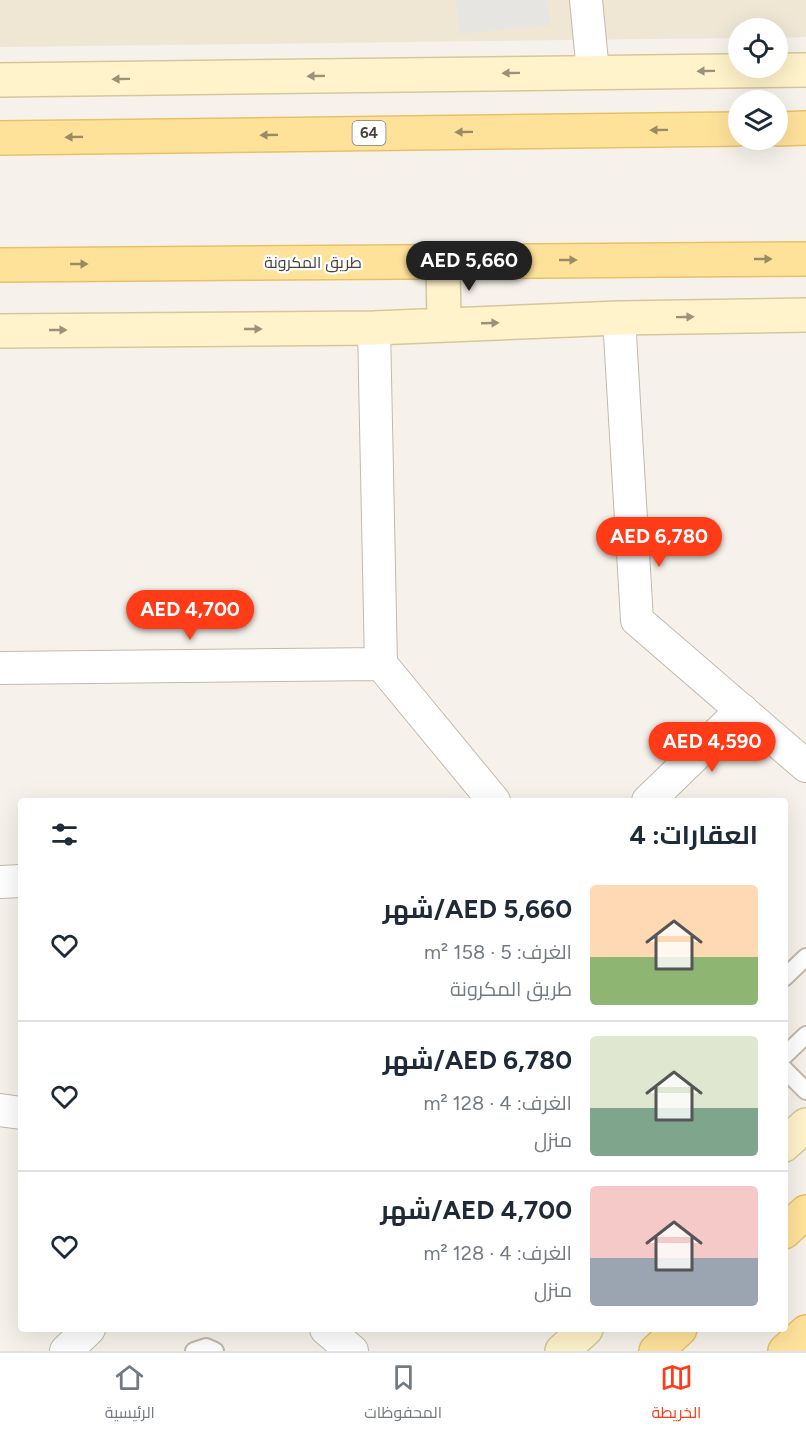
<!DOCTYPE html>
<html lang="ar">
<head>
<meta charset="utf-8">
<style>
	:root { --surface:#fff; --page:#f2f2f3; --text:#1f2937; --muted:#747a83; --line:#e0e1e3; --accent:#ff3b18 }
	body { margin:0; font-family:Figtree,Cairo,sans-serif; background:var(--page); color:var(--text); direction:rtl; height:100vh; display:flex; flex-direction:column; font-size:22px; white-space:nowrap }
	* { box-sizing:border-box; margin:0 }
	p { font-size:20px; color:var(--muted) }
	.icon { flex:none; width:33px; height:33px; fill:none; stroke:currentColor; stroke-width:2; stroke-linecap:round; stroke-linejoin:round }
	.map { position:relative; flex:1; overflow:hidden; direction:ltr }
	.sheet { position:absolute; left:18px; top:798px; width:770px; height:534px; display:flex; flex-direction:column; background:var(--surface); border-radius:6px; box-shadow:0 6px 24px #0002; direction:rtl }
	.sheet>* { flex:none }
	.buttons { position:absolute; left:728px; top:18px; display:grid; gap:12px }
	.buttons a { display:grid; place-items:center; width:60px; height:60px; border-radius:50%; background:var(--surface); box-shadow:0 6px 24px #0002; font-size:30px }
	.price { position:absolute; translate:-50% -51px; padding:0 14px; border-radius:21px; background:var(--accent); color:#fff; font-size:20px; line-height:39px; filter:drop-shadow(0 2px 3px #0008) }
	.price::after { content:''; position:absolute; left:50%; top:36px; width:18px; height:14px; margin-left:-9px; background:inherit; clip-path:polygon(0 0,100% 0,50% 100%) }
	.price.on { background:#222; color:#fff }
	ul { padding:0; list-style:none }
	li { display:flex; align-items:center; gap:18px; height:150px; padding:0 30px }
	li+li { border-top:2px solid var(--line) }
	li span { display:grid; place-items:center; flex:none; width:168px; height:120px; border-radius:6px; color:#555 }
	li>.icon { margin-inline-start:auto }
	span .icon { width:72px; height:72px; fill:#fffc; stroke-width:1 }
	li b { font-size:26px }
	h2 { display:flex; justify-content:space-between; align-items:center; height:72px; padding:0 30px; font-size:26px }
	.tab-bar { display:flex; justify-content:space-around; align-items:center; height:84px; border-top:2px solid var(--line); background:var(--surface); font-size:16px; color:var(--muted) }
	.tab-bar a { display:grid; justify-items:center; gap:3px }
	.tab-bar .on { color:var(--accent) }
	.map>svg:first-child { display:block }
	.education { fill:#efe7d4 }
	.parking { fill:#e7e5e2 }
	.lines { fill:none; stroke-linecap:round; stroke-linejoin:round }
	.lane-casing { stroke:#c2baac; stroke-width:20 }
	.street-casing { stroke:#c2baac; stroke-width:34 }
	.secondary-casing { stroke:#d6c79a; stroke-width:36 }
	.primary-casing { stroke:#e7c167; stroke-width:36 }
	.lane { stroke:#fff; stroke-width:16 }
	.street { stroke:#fff; stroke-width:32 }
	.secondary { stroke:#fff3cb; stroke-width:33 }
	.primary { stroke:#ffe29a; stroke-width:33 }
	.oneway { fill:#9b927a }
	.oneway2 { fill:#9b8b64 }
	.labels { text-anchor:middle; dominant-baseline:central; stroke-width:4.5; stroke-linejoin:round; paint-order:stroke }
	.shield { fill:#fff; stroke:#807b74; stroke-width:1.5 }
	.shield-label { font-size:15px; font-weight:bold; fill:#4a4338 }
	.street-label { font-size:16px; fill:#4a4338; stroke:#fff }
</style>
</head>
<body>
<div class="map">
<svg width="806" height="1351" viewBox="0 0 806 1351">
	<rect width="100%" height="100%" fill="#f6f2eb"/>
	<!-- education -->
	<path class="education" d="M0,0H806V37L777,38V28H738V38L0,47Z"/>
	<!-- parking -->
	<path class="parking" d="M456,0H548L550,25L459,34Z"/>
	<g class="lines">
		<!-- lane casing -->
		<g class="lane-casing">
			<path id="lane" d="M784,978L806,957
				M784,1056L806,1035
				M784,1069L806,1091
				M194,1351L206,1347L215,1351"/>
		</g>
		<!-- street casing -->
		<g class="street-casing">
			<path id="street" d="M586,0L593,72
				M619,318L637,620L806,766
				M374,328L381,664L494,801
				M0,668L381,664
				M648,801L742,710
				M0,882L21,881
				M0,1110L21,1113
				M326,1329L352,1351
				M66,1351L89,1329"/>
		</g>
		<!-- secondary casing -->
		<g class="secondary-casing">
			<path id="secondary" d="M0,80L806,70
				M443,261L444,325
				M0,331L374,328L619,318L806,315
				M784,1145L806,1125
				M562,1351L586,1329"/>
		</g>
		<!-- primary casing -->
		<g class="primary-casing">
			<path id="primary" d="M777,129L806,128
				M0,138L738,129
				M0,265L806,259
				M784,1232L806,1212
				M656,1351L680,1329
				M785,1351L806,1332"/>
		</g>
		<!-- lane -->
		<use href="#lane" class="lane"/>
		<!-- street -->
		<use href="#street" class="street"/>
		<!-- secondary -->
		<use href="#secondary" class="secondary"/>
		<!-- primary -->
		<use href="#primary" class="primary"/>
	</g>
	<!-- one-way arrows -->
	<defs><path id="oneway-solid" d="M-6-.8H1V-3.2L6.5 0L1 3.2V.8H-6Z" transform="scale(1.5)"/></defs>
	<g class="oneway">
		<use href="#oneway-solid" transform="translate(706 71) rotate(179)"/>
		<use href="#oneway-solid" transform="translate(511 73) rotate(179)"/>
		<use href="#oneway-solid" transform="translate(316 76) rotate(179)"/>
		<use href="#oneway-solid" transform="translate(121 79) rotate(179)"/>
		<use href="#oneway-solid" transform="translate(685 317) rotate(-1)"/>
		<use href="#oneway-solid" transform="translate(490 323) rotate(-2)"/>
		<use href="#oneway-solid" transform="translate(253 329)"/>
		<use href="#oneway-solid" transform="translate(58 330)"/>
	</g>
	<g class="oneway2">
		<use href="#oneway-solid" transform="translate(659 130) rotate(179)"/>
		<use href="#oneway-solid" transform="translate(464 132) rotate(179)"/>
		<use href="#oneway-solid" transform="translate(269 135) rotate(179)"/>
		<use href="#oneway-solid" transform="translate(74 137) rotate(179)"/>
		<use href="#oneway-solid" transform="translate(763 259)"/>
		<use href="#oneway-solid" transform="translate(568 260)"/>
		<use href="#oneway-solid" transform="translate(79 264)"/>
	</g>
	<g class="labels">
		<!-- shield labels -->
		<rect class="shield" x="352.5" y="121" width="33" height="24" rx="4.5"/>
		<g class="shield-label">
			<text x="369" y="133">64</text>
		</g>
		<!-- street labels -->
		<g class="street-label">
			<text x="313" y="262">طريق المكرونة</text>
		</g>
	</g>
</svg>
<div class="buttons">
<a><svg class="icon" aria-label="locate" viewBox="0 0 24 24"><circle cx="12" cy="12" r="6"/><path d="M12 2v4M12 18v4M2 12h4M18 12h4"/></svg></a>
<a><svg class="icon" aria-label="layers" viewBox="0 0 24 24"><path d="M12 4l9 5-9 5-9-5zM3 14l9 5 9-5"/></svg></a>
</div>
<b class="price on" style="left:469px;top:292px">AED 5,660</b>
<b class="price" style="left:659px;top:568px">AED 6,780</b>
<b class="price" style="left:190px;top:641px">AED 4,700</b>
<b class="price" style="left:712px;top:773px">AED 4,590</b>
<section class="sheet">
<h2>العقارات: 4<svg class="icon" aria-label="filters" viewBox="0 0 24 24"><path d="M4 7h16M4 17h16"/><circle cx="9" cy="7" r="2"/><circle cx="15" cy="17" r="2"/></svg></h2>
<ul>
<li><span style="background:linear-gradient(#ffd9b3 60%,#8fb573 0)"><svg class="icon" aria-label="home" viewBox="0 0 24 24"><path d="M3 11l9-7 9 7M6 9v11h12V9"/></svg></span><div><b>AED 5,660/شهر</b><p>الغرف: 5 · 158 m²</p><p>طريق المكرونة</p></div><svg class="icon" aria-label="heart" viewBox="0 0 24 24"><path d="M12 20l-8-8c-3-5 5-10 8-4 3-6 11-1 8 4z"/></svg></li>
<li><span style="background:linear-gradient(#dfe7d0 60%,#7fa58c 0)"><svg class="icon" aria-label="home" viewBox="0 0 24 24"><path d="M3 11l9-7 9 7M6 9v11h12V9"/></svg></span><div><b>AED 6,780/شهر</b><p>الغرف: 4 · 128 m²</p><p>منزل</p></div><svg class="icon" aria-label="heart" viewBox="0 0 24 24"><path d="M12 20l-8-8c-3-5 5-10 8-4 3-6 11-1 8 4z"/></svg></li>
<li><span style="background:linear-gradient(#f6c9c9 60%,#9aa5b1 0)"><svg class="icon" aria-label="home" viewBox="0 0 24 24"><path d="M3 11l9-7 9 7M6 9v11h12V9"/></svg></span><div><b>AED 4,700/شهر</b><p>الغرف: 4 · 128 m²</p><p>منزل</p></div><svg class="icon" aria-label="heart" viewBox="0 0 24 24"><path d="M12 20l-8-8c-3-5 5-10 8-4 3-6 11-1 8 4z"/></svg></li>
</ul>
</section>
</div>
<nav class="tab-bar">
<a class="on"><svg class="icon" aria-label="map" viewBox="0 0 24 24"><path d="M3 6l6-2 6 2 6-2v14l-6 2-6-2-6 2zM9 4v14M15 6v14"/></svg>الخريطة</a>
<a><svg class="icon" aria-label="saved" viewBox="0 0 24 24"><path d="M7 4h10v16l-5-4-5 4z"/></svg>المحفوظات</a>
<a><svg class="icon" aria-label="home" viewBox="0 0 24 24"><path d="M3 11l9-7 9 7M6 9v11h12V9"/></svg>الرئيسية</a>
</nav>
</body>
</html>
